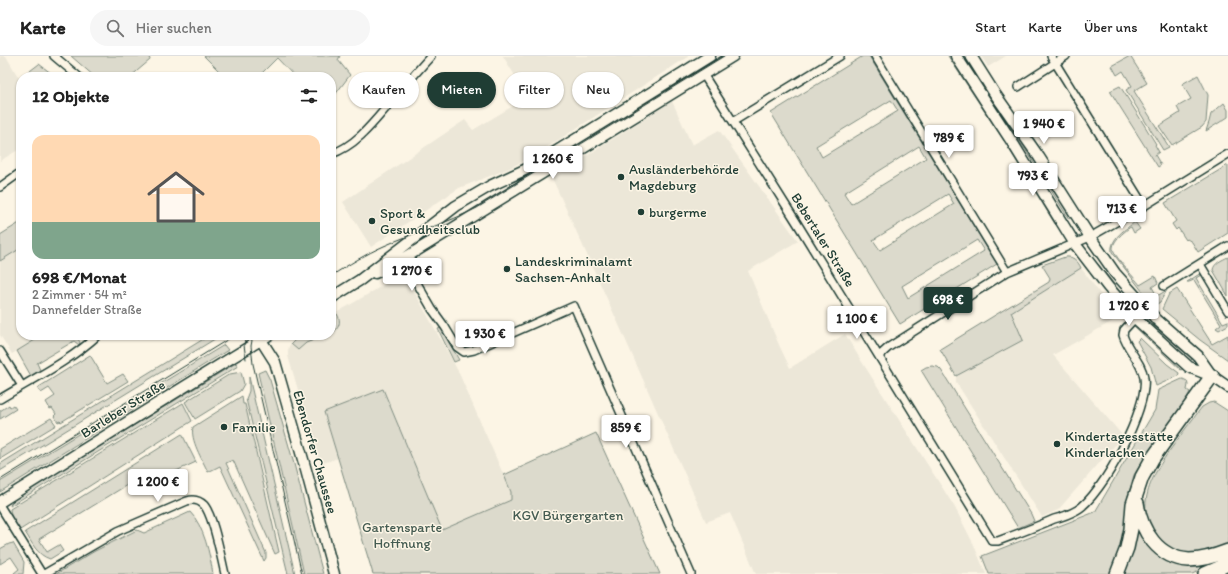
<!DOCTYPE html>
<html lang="de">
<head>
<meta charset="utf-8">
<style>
	:root { --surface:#fff; --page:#f6f6f6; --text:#222; --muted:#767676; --line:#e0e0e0; --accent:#1f3d34 }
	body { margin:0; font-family:Itim,sans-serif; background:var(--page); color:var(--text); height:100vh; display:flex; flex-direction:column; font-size:15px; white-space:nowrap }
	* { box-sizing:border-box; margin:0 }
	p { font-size:13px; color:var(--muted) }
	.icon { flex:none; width:22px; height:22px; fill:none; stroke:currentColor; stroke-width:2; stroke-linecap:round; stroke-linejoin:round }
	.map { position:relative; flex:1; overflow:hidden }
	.details { position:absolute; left:16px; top:16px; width:320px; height:268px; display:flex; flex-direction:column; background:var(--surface); border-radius:16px; box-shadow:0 1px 3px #0004 }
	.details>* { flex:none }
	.guide { position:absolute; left:348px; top:16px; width:380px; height:36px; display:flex; gap:8px }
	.price { position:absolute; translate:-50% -34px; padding:0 9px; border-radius:4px; background:#fff; color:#222; font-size:13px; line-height:26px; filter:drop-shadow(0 1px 2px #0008) }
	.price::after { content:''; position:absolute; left:50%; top:24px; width:12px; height:9px; margin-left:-6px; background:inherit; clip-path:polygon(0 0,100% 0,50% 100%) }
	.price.selected { background:var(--accent); color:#fff }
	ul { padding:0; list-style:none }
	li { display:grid; align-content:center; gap:8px; height:212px; padding:0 16px }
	li span { display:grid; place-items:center; height:124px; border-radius:12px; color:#555 }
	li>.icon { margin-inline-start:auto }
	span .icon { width:72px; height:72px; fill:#fffc; stroke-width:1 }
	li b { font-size:17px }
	h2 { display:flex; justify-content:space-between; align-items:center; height:48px; padding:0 16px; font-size:17px }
	.chip { padding:0 14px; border-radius:18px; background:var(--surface); box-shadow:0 1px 3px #0004; font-size:14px; line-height:36px }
	.chip.selected { background:var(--accent); color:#fff }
	header { display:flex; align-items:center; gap:24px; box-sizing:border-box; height:56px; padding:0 20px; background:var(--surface); border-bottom:1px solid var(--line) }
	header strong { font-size:19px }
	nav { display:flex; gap:22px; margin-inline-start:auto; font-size:14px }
	.search { width:280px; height:36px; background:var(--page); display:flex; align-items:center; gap:10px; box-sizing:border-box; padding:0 14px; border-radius:22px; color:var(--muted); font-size:15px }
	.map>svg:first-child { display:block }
	.built { fill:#ece7d8 }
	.green { fill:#dcdacc; stroke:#7e8c80; fill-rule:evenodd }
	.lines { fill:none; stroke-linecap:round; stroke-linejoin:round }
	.street-casing { stroke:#1f3d34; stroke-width:10 }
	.secondary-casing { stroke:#1f3d34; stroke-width:13 }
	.highway-casing { stroke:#1f3d34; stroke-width:16 }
	.street { stroke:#fcf5e5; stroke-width:7 }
	.secondary { stroke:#fcf5e5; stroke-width:10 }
	.highway { stroke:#fcf5e5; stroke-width:13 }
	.tram { stroke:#1f3d34; stroke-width:1 }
	.poi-dot { fill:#1f3d34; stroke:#fcf5e5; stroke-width:1.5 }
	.labels { text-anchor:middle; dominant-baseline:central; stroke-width:3; stroke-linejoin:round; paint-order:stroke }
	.poi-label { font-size:14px; fill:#1f3d34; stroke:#fcf5e5; text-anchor:start }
	.street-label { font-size:14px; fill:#1f3d34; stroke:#fcf5e5 }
	.park-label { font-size:14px; fill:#455c52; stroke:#fcf5e5 }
</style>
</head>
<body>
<header>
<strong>Karte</strong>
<div class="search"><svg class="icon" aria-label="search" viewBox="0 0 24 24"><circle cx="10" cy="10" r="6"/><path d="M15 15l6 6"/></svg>Hier suchen</div>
<nav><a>Start</a><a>Karte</a><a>Über uns</a><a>Kontakt</a></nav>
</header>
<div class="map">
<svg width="1228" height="518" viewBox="0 0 1228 518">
	<rect width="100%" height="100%" fill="#fcf5e5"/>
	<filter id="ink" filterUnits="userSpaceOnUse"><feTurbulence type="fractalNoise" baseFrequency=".025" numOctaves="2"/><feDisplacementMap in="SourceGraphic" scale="8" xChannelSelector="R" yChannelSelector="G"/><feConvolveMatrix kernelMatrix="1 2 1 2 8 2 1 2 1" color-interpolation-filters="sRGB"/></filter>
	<g filter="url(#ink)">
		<!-- built -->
		<path class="built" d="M0,0H6L21,26V92L0,105Z
			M503,0H689L538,97L508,113L459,132L371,191L343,146L465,64L473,74L528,41Z
			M981,0H1006L988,11Z
			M672,45L692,89L719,74L798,185L748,215L779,289L790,312L845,278L862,306L954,450L973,487L986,518H756L730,457L706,466L619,269L552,122Z
			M21,192V279H43L12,298L0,279V205Z
			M1081,212L1118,262L1053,299L1123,380L1058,454L1042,461L956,326V320L1022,284L1011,256Z
			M404,217L458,315L511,436V444L442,474L383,333L324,356L338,402L320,408L288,300V295L289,290L298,279H331V260Z"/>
		<!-- green -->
		<path class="green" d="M71,0H149L150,4L130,21H95Z
			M204,0H340L338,4L350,19L331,44V21H295L277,2L258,21H225Z
			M863,0H869L997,208L900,268L771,57ZM891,44L898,55L822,101L816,90ZM919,90L926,102L851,148L844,137ZM948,138L954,148L880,194L873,184ZM977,184L984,195L908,242L902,230Z
			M948,0H950L1006,85H1004Z
			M961,0H966L1032,98L1072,161L1069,163L1029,99L1007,68Z
			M1130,0L1147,27L1134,35L1169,91L1163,94L1126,34L1132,30L1123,15L1117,19L1112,10Z
			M39,8L56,21H22Z
			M1198,19L1208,39L1206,66L1202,71L1172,89L1159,70L1180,57L1177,51L1191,43L1182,28Z
			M1120,30L1156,88L1155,89L1159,96L1155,99L1161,109L1158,111L1110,35Z
			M1224,47L1228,54V61L1206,75L1209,66L1211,58Z
			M1006,88H1008L1058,169L1055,168Z
			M1228,109V177L1198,196L1192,186L1187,183L1186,184L1178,172L1176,174L1172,168L1176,165L1165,147Z
			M21,166V192L0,205V179Z
			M1135,166L1140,173L1134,177L1131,171L1129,172C1123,177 1114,184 1113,191C1112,199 1135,222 1140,229L1155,220L1158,227L1152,231L1157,240L1167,234L1160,246L1157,248L1143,236L1112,196C1110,182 1126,173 1135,166Z
			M448,168L449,169L399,199L432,174Z
			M1065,201C1073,200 1078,205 1081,212L1011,256L1023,284L956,320L940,293L1049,226L1050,222L1042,209Z
			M1228,201V240L1213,214C1214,207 1222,204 1228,201Z
			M1098,208L1118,233L1141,259L1193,302L1190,305L1137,258L1096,210Z
			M1201,217V219L1196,222L1223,267L1228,265V269L1219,274L1216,272L1221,268L1194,224L1189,226H1187Z
			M1177,233L1212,288L1228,279V304L1200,284L1162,253L1169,238Z
			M337,258C342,265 339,274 331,277V261Z
			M1134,270H1136L1184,312L1181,314Z
			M441,272L459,304L454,306L438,273Z
			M43,279H75L80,286L79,289L74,285L37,307L40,314L31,320L17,295Z
			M210,279H217L218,281L0,415V408Z
			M300,279H326L306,287L298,294L291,288Z
			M1140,282L1167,308L1179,317L1178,320L1156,330L1151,311L1137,285Z
			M224,289L228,294L0,436V426Z
			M90,299L107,327L123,318L128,325L61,366L60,365L58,366L54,360L56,358L52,352L50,353L46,346L55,340L49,332L41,337L38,333L39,331Z
			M236,307L238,310L10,450L12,444Z
			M932,310L938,311L941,314L1031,458L1034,465L1018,472L921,314L926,311Z
			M265,314L270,324L294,408L323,518H304L258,317Z
			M241,316L244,328L240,335L195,363L185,346L230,318Z
			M249,321L295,518H288L246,343L249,335Z
			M1182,323H1183L1187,325L1188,329L1187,334L1190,336L1184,347L1146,399L1134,419L1128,440L1126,479L1112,518H989L982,500L1095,456L1155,354L1158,334Z
			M383,333L442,474L511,444V436L504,419L596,377L660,518H373L324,356Z
			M242,340L243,348H245L279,496L275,498L233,404L226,407L266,497V502L264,505L220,410L208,416C202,403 190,384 193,371Z
			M1214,346L1228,355V491C1202,499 1181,505 1160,484C1129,452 1155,414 1176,386C1184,374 1193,363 1202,351L1209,347Z
			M183,347L192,365L20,474L18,473L11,460L10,453Z
			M9,349L10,351L13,349L16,353L0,363V355Z
			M51,362L56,369L0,403V393Z
			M182,378L196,406L132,435L127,429L39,483L47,496L59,489L63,495L50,503C37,499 32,487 25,476Z
			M190,456C204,470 210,499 213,518H56L95,495L137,474L144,477Z
			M1136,470L1154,494L1228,503L1192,518H1122Z
			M13,487L24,506L23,518H14V517L19,513L11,501L0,508V493L9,488Z"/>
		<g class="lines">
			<!-- street casing -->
			<g class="street-casing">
				<path id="street" d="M54,0L79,21
					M875,0L1007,216
					M1051,0L1144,150
					M703,18L797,167L992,485H998C1017,478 1036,471 1054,463C1062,461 1070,458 1077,454C1102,440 1149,351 1144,322C1142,306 1127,294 1123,279L1124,274L1135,262
					M1018,31L1066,0
					M734,65L840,0
					M331,98C356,90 374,66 391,46C404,31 417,15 431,0
					M0,131L21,116
					M403,203L432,253L445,271L457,291L464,296L474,294L574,250L691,518
					M1200,208L1228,255
					M1164,230L1228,190
					M0,295L22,330
					M879,300L889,291L1007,216L1090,181L1144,150L1228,98
					M0,343C33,323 70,305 98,279
					M0,450L42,518
					M44,518L118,475L187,445C193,443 199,444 204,449C214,461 221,502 225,518"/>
			</g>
			<!-- secondary casing -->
			<g class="secondary-casing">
				<path id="secondary" d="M956,0L1012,86L1075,188L1108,231L1135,262L1189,311L1212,320L1228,331
					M971,0L995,38L1039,101L1090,181L1115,217L1157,264L1198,300L1212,320
					M375,217L391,210L403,203L733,0
					M331,242L360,224L456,150L490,130L531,111L710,0
					M261,284L275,306L306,414L334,518
					M0,446C90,390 179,333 269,279"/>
			</g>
			<!-- highway casing -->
			<g class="highway-casing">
				<path id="highway" d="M1137,447C1141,475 1158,502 1189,504C1202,504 1215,500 1228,495
					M1117,518L1127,492L1131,473L1133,448L1142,421L1152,403L1212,320
					M1205,518L1228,508"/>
			</g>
			<!-- street -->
			<use href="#street" class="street"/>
			<!-- secondary -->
			<use href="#secondary" class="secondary"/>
			<!-- highway -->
			<use href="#highway" class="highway"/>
			<!-- tram -->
			<path class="tram" d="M331,220C348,209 366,198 384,190C415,176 448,167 477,152L724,0
				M246,279L244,289L246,303
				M253,279L251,290L253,308L302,518
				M0,424L235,279"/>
		</g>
	</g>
	<!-- markers -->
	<g class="poi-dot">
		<circle cx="621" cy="121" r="4"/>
		<circle cx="641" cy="156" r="4"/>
		<circle cx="372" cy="165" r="4"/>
		<circle cx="507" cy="213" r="4"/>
		<circle cx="224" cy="371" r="4"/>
		<circle cx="1057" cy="388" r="4"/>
	</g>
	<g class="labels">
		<!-- poi labels -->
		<g class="poi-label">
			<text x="629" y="113">Ausländerbehörde<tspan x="629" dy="16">Magdeburg</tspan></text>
			<text x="649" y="156">burgerme</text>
			<text x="380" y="157">Sport &amp;<tspan x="380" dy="16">Gesundheitsclub</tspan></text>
			<text x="515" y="205">Landeskriminalamt<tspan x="515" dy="16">Sachsen-Anhalt</tspan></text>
			<text x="232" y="371">Familie</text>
			<text x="1065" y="380">Kindertagesstätte<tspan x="1065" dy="16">Kinderlachen</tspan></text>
		</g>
		<!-- street labels -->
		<g class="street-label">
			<text transform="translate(823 184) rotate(58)">Bebertaler Straße</text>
			<text transform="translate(123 353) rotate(-32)">Barleber Straße</text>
			<text transform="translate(315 396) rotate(74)">Ebendorfer Chaussee</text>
		</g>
		<!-- park labels -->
		<g class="park-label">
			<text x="568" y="459">KGV Bürgergarten</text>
			<text x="402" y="471">Gartensparte<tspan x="402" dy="16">Hoffnung</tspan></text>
		</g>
	</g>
</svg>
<b class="price" style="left:1044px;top:89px">1 940 €</b>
<b class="price" style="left:949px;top:103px">789 €</b>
<b class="price" style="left:553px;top:124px">1 260 €</b>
<b class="price" style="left:1033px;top:141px">793 €</b>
<b class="price" style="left:1122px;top:174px">713 €</b>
<b class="price" style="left:412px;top:236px">1 270 €</b>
<b class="price selected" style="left:948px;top:265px">698 €</b>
<b class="price" style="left:1129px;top:271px">1 720 €</b>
<b class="price" style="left:857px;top:284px">1 100 €</b>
<b class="price" style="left:485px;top:299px">1 930 €</b>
<b class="price" style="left:626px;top:393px">859 €</b>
<b class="price" style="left:158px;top:447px">1 200 €</b>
<div class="guide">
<a class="chip">Kaufen</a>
<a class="chip selected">Mieten</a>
<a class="chip">Filter</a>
<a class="chip">Neu</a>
</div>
<section class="details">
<h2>12 Objekte<svg class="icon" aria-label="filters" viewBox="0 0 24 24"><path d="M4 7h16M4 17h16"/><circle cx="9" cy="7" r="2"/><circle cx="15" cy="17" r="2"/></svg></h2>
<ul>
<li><span style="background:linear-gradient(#ffd9b3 70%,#7fa58c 0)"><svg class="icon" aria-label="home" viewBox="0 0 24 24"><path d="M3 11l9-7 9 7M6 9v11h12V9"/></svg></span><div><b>698 €/Monat</b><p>2 Zimmer · 54 m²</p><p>Dannefelder Straße</p></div></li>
</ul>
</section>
</div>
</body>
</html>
